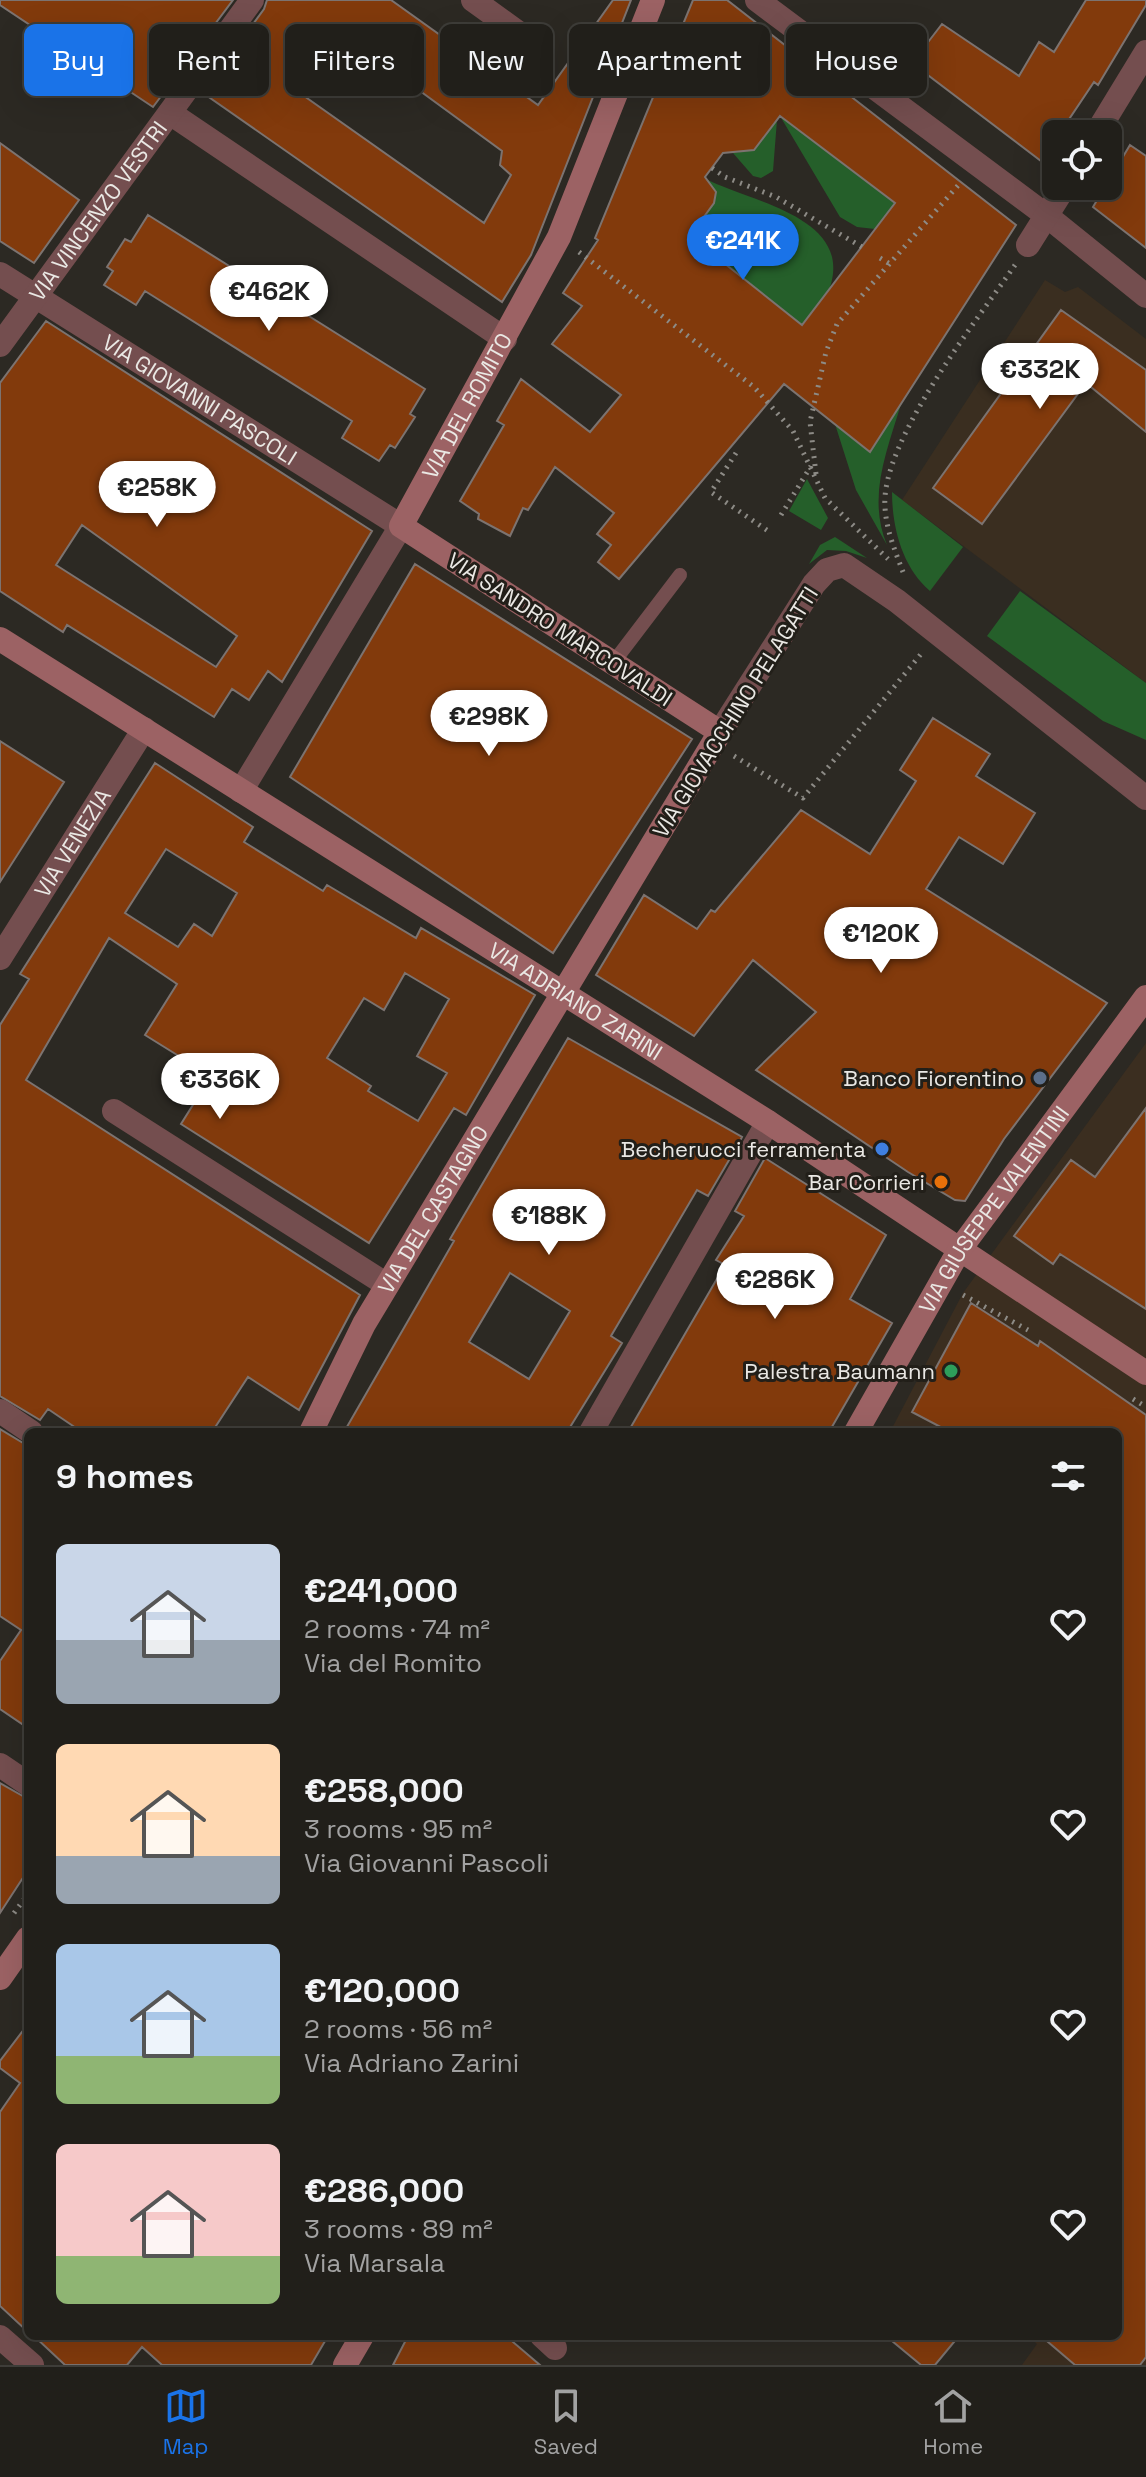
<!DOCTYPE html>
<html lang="en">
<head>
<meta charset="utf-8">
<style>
	:root { --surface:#211f1a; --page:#292723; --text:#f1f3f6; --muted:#a2a2a2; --line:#3e3d39; --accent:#1a73e8 }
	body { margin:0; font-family:"Space Grotesk",sans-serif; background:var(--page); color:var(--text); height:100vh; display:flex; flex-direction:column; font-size:30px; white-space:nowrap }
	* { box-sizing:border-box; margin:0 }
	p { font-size:26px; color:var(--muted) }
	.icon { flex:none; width:44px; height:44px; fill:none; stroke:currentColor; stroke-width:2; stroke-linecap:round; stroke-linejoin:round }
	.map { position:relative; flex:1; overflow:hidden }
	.details { position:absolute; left:24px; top:1428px; width:1098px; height:912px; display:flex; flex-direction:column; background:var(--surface); border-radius:12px; box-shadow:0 8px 32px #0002,0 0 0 2px var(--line) }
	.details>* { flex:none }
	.banner { position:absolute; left:24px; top:24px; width:1098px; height:72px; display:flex; gap:16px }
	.buttons { position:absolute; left:1042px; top:120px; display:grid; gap:16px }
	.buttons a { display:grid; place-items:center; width:80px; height:80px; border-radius:12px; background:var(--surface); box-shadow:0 8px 32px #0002,0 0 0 2px var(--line); font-size:40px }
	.price { position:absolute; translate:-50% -68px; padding:0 18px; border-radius:28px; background:#fff; color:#222; font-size:26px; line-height:52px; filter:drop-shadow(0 2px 4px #0008) }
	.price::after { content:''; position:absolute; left:50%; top:48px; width:24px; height:18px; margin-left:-12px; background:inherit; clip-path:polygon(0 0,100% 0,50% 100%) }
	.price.on { background:var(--accent); color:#fff }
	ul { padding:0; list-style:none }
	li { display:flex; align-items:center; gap:24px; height:200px; padding:0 32px }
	li span { display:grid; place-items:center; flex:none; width:224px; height:160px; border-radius:12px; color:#555 }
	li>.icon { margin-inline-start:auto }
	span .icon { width:96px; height:96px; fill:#fffc; stroke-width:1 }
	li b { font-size:34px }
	h2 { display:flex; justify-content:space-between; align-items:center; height:96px; padding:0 32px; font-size:34px }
	.tag { padding:0 28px; border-radius:12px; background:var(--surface); box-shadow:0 8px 32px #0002,0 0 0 2px var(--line); font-size:28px; line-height:72px }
	.tag.on { background:var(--accent); color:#fff }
	.tab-bar { display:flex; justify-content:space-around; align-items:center; height:112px; border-top:2px solid var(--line); background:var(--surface); font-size:22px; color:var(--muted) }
	.tab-bar a { display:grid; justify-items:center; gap:4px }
	.tab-bar .on { color:var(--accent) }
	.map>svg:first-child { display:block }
	.industrial { fill:#3b2e20 }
	.education { fill:#3a2e20 }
	.green { fill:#255f2a }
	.building { fill:#823a0c; stroke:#7c7370; stroke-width:2; fill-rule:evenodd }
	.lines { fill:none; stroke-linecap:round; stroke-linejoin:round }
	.path { stroke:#8d8b86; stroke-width:5; stroke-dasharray:2 6; stroke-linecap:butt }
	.lane { stroke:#744e4f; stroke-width:14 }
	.street { stroke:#744e4f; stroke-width:24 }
	.secondary { stroke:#9c6264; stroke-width:24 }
	.service-dot { fill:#5c6f8a; stroke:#221f19; stroke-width:3 }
	.shop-dot { fill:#3f7fe0; stroke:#221f19; stroke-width:3 }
	.food-dot { fill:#e8710a; stroke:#221f19; stroke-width:3 }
	.leisure-dot { fill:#2e9e5b; stroke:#221f19; stroke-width:3 }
	.labels { text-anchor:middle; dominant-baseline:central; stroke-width:6; stroke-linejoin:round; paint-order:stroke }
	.street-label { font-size:22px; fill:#eae8e4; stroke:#221f19 }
	.poi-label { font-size:22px; fill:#eae8e4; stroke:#221f19; text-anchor:end }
</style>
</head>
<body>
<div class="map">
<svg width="1146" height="2365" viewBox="0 0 1146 2365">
	<rect width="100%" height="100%" fill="#2c2923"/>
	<!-- industrial -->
	<path class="industrial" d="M1146,1043V2365H1022L1037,2344L1029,2336H1118V1432H890L963,1293Z"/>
	<!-- education -->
	<path class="education" d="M1045,280L1065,292L1078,287L1146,339V683L902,500Z"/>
	<!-- green -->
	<path class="green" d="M780,116L895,203L875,229L857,227L840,217Z
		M777,120L773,171L761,178L753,176L733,153L754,150Z
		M704,178C746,201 850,215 831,284C827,299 811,313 802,325L690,236L714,203L716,192Z
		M901,404C887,451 867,497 887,545L856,490L835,424L870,452Z
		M807,479L828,518L821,530L789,511Z
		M892,492L963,547L930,591C902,567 892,527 892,492Z
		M835,537L867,558L846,551L827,550L809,564L820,545Z
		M1020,591L1146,683V740L1103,721L987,636Z"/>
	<!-- building -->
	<path class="building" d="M0,0H233L153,107L0,5Z
		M267,0H391L538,105L613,0H631L531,255L502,302L203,93L264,9ZM338,31L502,151L500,165L511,175L484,223L297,91Z
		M693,0H727L1016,225L870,452L784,384L619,579L598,562L611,545L597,534L614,513L555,467L528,510L523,508L510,536L478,519L479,514L460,501L504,425L497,421L521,379L590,432L621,395L552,344L582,306L563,293L598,240L595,238ZM780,116L895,203L802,325L690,236L714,203L716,192L705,177L723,153L754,150Z
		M1086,0H1146V5L1098,85L1094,82L1041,161L912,63L942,24L1019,76L1039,42L1054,52Z
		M0,143L79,200L34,263L0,241Z
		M1130,145L1146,156V248L1093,207Z
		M148,215L425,389L410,414L415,417L395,448L390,445L379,461L342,438L352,421L145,291L136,305L104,285L113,271L107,267L125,239L131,242Z
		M1061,310L1146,370V432L1086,383L982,524L933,488Z
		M46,321L372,531L282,682L268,671L249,700L232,689L214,717L67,625L63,632L0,591V383ZM82,525L237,636L216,667L56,565Z
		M415,564L692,739L553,953L290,777Z
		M933,718L990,754L976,776L1035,813L1003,864L959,837L926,889L1107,1003L1004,1139L965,1201L955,1200L908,1172L756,1070L816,1012L753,960L694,1036L596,975L644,895L697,929L711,910L715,912L801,810L870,854L916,781L900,770Z
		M0,741L64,782L0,882Z
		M155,763L253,827L244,842L323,891L327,885L416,938L421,928L535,995L466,1115L454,1108L369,1243L181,1124L211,1076L145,1035L177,984L109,938L26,1080L360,1295L299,1410L248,1377L212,1432H82L48,1409L40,1420L0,1396V1025L29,979L20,974ZM166,849L237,893L212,936L194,924L178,947L125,913ZM405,973L449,999L417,1056L447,1073L418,1121L368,1091L371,1086L327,1058L364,998L384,1010Z
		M568,1038L742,1137L739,1143L708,1196L697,1190L611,1336L622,1343L567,1432H344L454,1241L450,1239ZM510,1273L570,1311L529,1379L469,1342Z
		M1146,1108V1309L1060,1254L1053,1264L1014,1236L1071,1160L1095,1177Z
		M765,1158L886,1235L850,1299L892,1323L829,1432H628L725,1265L716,1260L744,1216L735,1211Z
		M971,1303L1038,1346L1040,1341L1146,1415V2357L1140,2365H1075L1041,2336H1118V1432H950L912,1412Z
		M0,1429L28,1446V1728L0,1709V1661L21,1630L0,1616Z
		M0,1783L28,1799V1870L0,1913Z
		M28,2024V2332L0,2306V2112L20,2083L0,2068V2061Z
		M34,2336H328L311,2365H162L142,2347L127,2365H65Z
		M408,2336H506L540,2365H393Z
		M886,2336H959L935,2365H921Z"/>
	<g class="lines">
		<!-- path -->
		<path class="path" d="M712,168L725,177L776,197L862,247
			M579,252L754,387L793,431L825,498L888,559
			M880,258L890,264
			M736,453L711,492L771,533
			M816,474L810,422L826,352L837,324L961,182
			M781,515L811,466
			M903,572C895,551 886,529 885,507C880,442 978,319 1015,265
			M734,756L803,798L921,654
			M963,1295L1028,1330
			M1133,1399L1146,1407
			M14,1913L28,1894"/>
		<!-- lane -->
		<path class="lane" d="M613,663L680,575"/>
		<!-- street -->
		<g class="street">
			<path d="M473,0L531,42"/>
			<path d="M757,0L1047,216L1146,296"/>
			<path d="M170,113L505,339"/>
			<path d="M1096,134L1146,52"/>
			<path d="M1028,245L1065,186"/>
			<path id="s1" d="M0,274L401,526L241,791"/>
			<path id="s2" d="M0,345L252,0"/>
			<path d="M720,732L814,584L827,570L844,565L897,601L1146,798"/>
			<path id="s3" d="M0,958L144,729"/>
			<path d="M114,1111L387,1285"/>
			<path d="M0,1411L31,1432"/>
			<path d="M591,1432L768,1122"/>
			<path d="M0,1765L28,1784"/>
			<path d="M542,2336L555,2348"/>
			<path d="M0,2337L32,2365"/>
		</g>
		<!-- secondary -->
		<g class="secondary">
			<path id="s4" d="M0,639L768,1122L1146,1373"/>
			<path id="s5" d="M311,1432L364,1324L720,732L401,526L559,237L653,0"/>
			<path id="s6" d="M856,1432L960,1249L1146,997"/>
			<path d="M0,1978L28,1938"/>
			<path d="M345,2365L362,2336"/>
		</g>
	</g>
	<!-- markers -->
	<circle class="service-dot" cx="1040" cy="1078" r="8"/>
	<circle class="shop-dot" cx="882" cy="1149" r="8"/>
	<circle class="food-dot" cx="941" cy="1182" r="8"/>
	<circle class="leisure-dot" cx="951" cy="1371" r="8"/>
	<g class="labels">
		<!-- street labels -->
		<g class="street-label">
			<text stroke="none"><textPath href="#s2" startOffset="166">VIA VINCENZO VESTRI</textPath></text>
			<text stroke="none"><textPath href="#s1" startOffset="236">VIA GIOVANNI PASCOLI</textPath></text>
			<text stroke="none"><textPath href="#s5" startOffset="1328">VIA DEL ROMITO</textPath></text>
			<text transform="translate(560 629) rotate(33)">VIA SANDRO MARCOVALDI</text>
			<text transform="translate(735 712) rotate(-58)">VIA GIOVACCHINO PELAGATTI</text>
			<text stroke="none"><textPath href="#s3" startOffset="136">VIA VENEZIA</textPath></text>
			<text stroke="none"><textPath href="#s4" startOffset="680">VIA ADRIANO ZARINI</textPath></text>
			<text stroke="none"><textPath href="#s5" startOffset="254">VIA DEL CASTAGNO</textPath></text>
			<text stroke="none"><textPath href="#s6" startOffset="262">VIA GIUSEPPE VALENTINI</textPath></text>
		</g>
		<!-- poi labels -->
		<g class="poi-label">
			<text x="1024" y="1078">Banco Fiorentino</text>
			<text x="866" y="1149">Becherucci ferramenta</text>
			<text x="925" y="1182">Bar Corrieri</text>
			<text x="935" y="1371">Palestra Baumann</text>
		</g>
	</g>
</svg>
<div class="buttons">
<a><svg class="icon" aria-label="locate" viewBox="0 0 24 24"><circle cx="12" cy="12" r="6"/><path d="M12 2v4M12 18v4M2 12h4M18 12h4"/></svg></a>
</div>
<b class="price on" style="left:743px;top:282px">€241K</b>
<b class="price" style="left:269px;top:333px">€462K</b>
<b class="price" style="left:1040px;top:411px">€332K</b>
<b class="price" style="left:157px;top:529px">€258K</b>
<b class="price" style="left:489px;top:758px">€298K</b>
<b class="price" style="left:881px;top:975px">€120K</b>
<b class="price" style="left:220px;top:1121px">€336K</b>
<b class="price" style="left:549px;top:1257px">€188K</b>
<b class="price" style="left:775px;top:1321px">€286K</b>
<div class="banner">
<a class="tag on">Buy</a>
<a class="tag">Rent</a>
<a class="tag">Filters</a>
<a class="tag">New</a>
<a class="tag">Apartment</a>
<a class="tag">House</a>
</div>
<section class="details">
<h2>9 homes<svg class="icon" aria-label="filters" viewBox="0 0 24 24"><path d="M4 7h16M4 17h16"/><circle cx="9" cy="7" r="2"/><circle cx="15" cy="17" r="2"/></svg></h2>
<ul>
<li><span style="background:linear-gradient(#c9d6e8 60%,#9aa5b1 0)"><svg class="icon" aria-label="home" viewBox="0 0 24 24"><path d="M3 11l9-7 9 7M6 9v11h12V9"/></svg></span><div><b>€241,000</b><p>2 rooms · 74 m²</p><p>Via del Romito</p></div><svg class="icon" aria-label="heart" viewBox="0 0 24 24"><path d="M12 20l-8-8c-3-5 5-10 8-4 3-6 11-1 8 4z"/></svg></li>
<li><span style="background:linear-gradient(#ffd9b3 70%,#9aa5b1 0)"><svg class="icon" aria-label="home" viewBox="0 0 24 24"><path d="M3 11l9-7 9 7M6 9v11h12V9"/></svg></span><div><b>€258,000</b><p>3 rooms · 95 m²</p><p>Via Giovanni Pascoli</p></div><svg class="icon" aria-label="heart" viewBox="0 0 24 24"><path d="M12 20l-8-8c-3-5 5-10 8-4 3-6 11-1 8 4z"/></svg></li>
<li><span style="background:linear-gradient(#a9c7e8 70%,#8fb573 0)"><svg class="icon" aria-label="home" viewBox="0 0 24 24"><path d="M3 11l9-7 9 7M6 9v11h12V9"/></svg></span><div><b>€120,000</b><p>2 rooms · 56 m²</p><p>Via Adriano Zarini</p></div><svg class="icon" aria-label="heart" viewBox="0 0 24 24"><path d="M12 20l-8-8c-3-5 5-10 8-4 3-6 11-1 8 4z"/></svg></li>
<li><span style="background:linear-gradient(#f6c9c9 70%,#8fb573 0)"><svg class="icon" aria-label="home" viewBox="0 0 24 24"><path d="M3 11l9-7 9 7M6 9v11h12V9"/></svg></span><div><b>€286,000</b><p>3 rooms · 89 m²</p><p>Via Marsala</p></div><svg class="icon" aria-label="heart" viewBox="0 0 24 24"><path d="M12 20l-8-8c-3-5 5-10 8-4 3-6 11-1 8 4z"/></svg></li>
</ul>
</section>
</div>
<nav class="tab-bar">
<a class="on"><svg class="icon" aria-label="map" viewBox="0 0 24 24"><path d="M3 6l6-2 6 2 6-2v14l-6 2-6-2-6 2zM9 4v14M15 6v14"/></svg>Map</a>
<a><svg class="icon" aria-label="saved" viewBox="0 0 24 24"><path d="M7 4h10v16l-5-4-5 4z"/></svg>Saved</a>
<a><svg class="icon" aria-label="home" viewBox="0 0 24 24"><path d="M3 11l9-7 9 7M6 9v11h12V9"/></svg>Home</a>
</nav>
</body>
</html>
